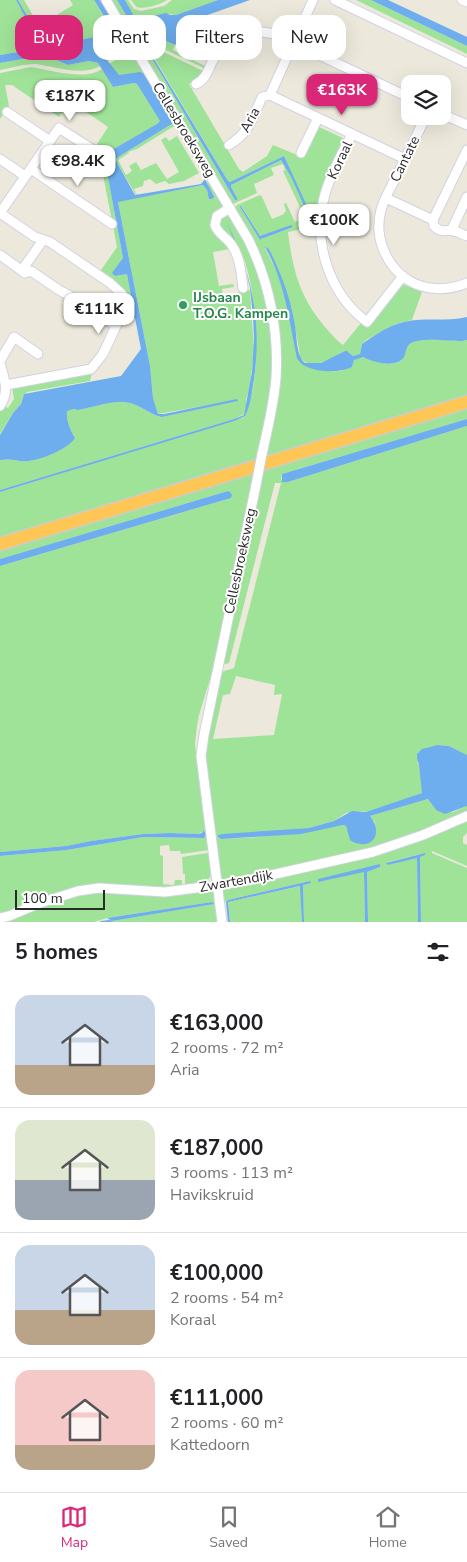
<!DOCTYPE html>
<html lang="en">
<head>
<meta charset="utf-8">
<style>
	:root { --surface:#fff; --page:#f2f2f2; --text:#202124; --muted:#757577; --line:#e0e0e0; --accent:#db2777 }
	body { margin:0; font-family:"Nunito Sans",sans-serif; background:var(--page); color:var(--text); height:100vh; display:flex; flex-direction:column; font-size:19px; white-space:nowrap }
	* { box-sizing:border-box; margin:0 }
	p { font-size:16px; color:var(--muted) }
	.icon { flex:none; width:28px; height:28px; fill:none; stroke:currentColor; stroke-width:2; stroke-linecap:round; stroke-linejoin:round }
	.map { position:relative; height:922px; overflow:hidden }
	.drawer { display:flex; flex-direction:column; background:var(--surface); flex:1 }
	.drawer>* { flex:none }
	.guide { position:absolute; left:15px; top:15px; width:438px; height:45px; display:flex; gap:10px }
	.controls { position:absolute; left:401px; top:75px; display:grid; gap:10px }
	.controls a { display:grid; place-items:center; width:50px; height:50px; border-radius:10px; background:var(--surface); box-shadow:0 5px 20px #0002; font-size:25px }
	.scale { position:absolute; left:15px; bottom:12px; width:90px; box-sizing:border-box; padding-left:5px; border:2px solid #2a2a2a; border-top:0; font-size:14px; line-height:18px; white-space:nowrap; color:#2a2a2a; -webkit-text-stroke:4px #fff; paint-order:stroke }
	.price { position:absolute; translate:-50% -42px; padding:0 11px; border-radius:10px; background:#fff; color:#222; font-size:16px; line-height:32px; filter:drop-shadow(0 1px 2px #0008) }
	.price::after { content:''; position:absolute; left:50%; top:30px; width:15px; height:11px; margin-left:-8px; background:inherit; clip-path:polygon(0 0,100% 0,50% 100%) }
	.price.active { background:var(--accent); color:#fff }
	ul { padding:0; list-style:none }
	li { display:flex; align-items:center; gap:15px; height:125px; padding:0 15px }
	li+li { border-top:1px solid var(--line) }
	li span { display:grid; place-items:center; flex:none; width:140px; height:100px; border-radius:15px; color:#555 }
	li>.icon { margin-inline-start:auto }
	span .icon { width:60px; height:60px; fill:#fffc; stroke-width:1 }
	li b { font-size:21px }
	h2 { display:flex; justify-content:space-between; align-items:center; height:60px; padding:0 15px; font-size:21px }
	.tag { padding:0 18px; border-radius:15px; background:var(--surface); box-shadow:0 5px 20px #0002; font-size:18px; line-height:45px }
	.tag.active { background:var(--accent); color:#fff }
	.tabs { display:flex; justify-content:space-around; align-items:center; height:70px; border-top:1px solid var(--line); background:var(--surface); font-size:14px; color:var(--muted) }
	.tabs a { display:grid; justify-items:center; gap:2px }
	.tabs .active { color:var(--accent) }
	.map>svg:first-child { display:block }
	.green { fill:#9fe398; fill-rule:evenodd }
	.water { fill:#6eadee }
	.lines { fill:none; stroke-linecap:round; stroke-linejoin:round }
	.stream { stroke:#6eadee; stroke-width:2 }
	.minor-casing { stroke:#d2d1e3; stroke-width:11 }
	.highway-casing { stroke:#ccc; stroke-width:15 }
	.minor { stroke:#fff; stroke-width:9 }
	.highway { stroke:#fec755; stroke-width:12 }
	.minor-bridge-casing { stroke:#d2d1e3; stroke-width:11; stroke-linecap:butt }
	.minor-bridge { stroke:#fff; stroke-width:9 }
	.leisure-dot { fill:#2e9e5b; stroke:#fff; stroke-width:2 }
	.labels { text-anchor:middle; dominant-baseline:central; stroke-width:4; stroke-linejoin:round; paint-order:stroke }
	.street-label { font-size:14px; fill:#2a2a2a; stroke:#fff }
	.leisure-label { font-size:14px; font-weight:bold; fill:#27864d; stroke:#fff; text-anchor:start }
</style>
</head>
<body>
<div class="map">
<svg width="467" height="922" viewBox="0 0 467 922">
	<rect width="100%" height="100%" fill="#ece9dc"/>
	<!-- green -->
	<path class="green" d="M0,0H16L41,45L37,49L0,55Z
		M18,0H24L39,26L73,5L70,0H94L113,33L110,35L47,46L44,45Z
		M109,0H117L132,25L131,29L128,32Z
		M125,0H128L134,9L141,11L164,6L172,0H218L176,15L168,14L140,19L134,16Z
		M131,0H167C162,4 143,10 137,7C135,6 133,2 131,0Z
		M356,0H371L467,46V54Z
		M146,32L175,45L173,50L205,66L204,68L149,42H144L136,44L130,36L137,35L140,38L141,34Z
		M127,38L130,47L129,48L108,61L103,55L100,46L123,40Z
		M147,44L203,71L199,78L189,84L239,169L243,172L267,156L273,145L302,157L317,126L343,138L342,140L344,141L317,226L288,232C294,281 304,307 339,342L343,345L361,323L367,328L402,284L422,292L412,320L396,324L366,340L362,344L360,354L353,356L347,351H345C333,357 309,374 300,356C294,317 286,285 269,249L265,248L278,274L286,298L299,361C317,369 333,376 352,367L354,360L360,357C372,358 383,366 395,363C405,361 403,352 409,345C416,336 451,341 462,341L467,340V400L264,462L266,446L276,323L235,208L237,205L260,195L262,197L272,219L284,214V213L286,211L284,204L286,203L295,222L305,218L283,171L285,170L283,164L271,168L274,175L254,184L257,193L233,204L230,203L138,47ZM149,49L228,181L230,182L284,156L311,221L300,223L309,219V217L291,177L281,160L231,185V187L237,198L235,200L147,50ZM240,207H242L260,236L292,226L291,228L264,238H260L262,239L260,240Z
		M133,49L176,125L137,149L128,152L129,153L118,160L126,175L132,171L129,166L136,162L141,170L156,163L167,179L179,172L161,140L166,137L169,141L177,136L199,173L184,181L169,184L165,181L156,184L150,179L144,181L143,186L134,189L137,195H136L115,159L170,125L174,124L145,74C136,70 123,79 117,74C114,71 111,67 109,64Z
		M45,55L68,65L89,61L98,63L100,66C81,77 55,66 35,64C24,64 11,68 0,70V63Z
		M31,67C50,70 86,81 102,69L113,87L134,83L137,84L160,121V123L105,154L104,156L123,258L115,276L127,274L132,295L129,300L132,315L125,317L122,294L99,273L117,247L97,144L108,127L70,101L59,117L12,85H5L9,106L0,119V73Z
		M208,178L223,203L221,208L214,217L230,249L213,252L219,286L233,284L234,287L222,289L223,296L250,290L254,350L250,386L246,400L247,404L244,414L234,419L0,490V460C11,458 18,462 28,461C41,460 69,449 75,438C70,430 66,420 67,410L73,409L78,410C95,407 116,398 133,404C143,407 153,416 162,417L237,401V400L158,414L153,398L150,366L118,202L119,201L203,185L207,190L209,198L207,180L205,179Z
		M226,215L230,217L243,237L265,290L273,348L270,395L257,463L0,541V492L244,417C263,386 258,283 240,250C236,243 225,239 221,231C219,228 219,224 218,220Z
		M92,373L90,381L27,392L23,396L21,404L13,413L0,434V409H3L5,406L8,408L14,399L12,387Z
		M467,409V419L282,474L281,479L288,482L467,426V755L449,746L438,745L417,762L419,765L423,792L411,798L366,812L363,811L346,813L334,821L309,828L218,837L221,839L260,837L343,825L346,826L347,830L376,832L375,822L370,816L428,799L436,810L453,812L467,806V813L402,840L274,874L221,881L219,877L206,767L207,735L221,672L234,668L281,483H275L229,663L222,665L263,471ZM236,676L275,685L274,695L282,694L274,735L213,739L223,695L230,694Z
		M255,473L215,663L199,715L197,725L195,744L205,830L199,834L170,833L143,834L91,841L66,846L0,852V566L231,498L232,495L228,491L0,559V551Z
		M467,818V833L463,837V843L467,845V866L432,851V853L467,868V922H421L420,857L425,853L388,862V865L417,857L418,922H368L367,872L380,867L364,868L365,922H304L303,885L310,883V881L228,900L226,902H222L221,893L226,887L316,866Z
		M206,835H207L209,850L181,854L180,851H170L169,845L160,846V855L163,856V884L174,885L175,880H182V887L172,888L110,885L0,915V856L67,850L143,837L204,838Z
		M207,853L210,854C213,880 213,882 185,887V874H183L182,857Z
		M301,886L302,922H230L228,902Z
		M205,890L211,891L214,893L219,922H112V921L213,904L212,902L107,918L94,922H0L80,892Z"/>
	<!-- water -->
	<path class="water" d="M16,0H18L44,45L47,46L112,34L113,31L94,0H100L121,34L131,29L132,25L117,0H125L134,16L140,19L166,13L170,15H176L218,0H250L199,18L188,25L175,45L146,32L141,34L142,37L141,39L138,35L130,36L123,40L105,44L99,47L103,55L119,75L140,72L145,74L174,124L170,125L115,159L135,195L201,184L205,179L214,197L212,199H209L207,190L203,185L118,202L150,366L153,398L158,414H164L237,399L238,401L162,417C153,416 143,407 133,404C116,398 96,407 78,410L73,409L67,411C66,420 70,430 75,438C69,449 41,460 28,461C18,462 11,458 0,460V435L13,413L21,404L24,394L121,376L141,349L135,318L132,316L129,300L131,295L127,274L115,276L112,273L123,258L104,156L105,154L157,124L160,121L137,84L134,83L113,87L98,63L89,61L68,65L45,55L0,63V55L37,49L40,45Z
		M371,0H388L467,37V46Z
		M148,49L228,181L230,182L284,156L312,217L311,221L301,225L299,224L309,219V217L291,177L281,160L231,185V187L237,198V200H235L147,50Z
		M241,206L260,236L291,225L293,227L264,238H261L262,239L260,240L240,207Z
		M226,221C252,272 262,322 254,379C252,391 251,405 245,416L234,421L0,492V490L234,419L244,415L252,372L254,340L253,316L250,288L245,266Z
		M265,247L269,249C281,273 291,299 295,326C297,337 296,355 305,363H321L345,351H347L353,356L360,354L362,344C375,335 389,325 404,322C425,317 446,322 467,317V340L462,341C449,341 422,337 411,343C406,346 406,353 404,357C396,369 373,362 363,357L354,360L352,367C339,374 304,373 297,358C289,320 285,282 265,247Z
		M467,419V426L288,482H282V474Z
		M228,491L230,492L232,495L231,498L0,566V559Z
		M438,745L449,746L467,755V806L445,814L436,810L428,799L370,816C373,820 376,824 376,830C377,846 359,847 350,840L346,826L343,825L301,834L221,839L218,837V835L223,834L309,828L334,821L352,811L366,812L422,793L419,765L417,758V754L422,749Z
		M204,830L206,835L204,838L143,837L67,850L0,856V852L66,846L91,841L143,834L170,833L199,834L202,833Z
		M425,853V855L420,857L421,922H418L417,858L388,865L386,863Z
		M380,864V867L367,872L368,922H365L364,872L318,882V879Z
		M310,881L311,883L303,885L304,922H302L300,886L228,902L230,922H228L226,902L228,900Z
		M212,902L214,904L112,921L107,918Z"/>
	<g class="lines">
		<!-- stream -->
		<path class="stream" d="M101,922L110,921L111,922"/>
		<!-- minor casing -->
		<g class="minor-casing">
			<path id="minor" d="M106,0L248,239C269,281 279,330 276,378C274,403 268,428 262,454
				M335,0L467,63
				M462,0L467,2
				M196,84C205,80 208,71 212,62C225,36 247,28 275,34L410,98
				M270,95L405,159
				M7,112L50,141
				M442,114L467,125
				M426,116C417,135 408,153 399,171C393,184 385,196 381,210C374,236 385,265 408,280C426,291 448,291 467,283
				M352,134C342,153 331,173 325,194C312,240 328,293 367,322L403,276
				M229,145C249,133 253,117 262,97L270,95L313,0
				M301,153L318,118
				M0,159L25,176
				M31,169L112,224
				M386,198L433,220L434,226C443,235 445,228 454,231C459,232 463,235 467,236
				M230,208L217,216L215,225C217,233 226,237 231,244C240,256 241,273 243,288
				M0,213L35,237L50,242L110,283L122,294L125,310L116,326L72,297L59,290L31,271L25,273L0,255
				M0,213L59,128L98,153
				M433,220L467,150
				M452,229L467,197
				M22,270L43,240
				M0,361L14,337L38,354
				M0,363C4,378 10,392 0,406
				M6,385L91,369L103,354L116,326
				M0,918L9,916L40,903L78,891L99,888L165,892L227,884L258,878L373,852L423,835L467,816
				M222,922L201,756L204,735L256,485"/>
		</g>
		<!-- highway casing -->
		<g class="highway-casing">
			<path id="highway" d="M0,544L467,402"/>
		</g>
		<!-- minor -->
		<use href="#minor" class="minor"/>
		<!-- highway -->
		<use href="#highway" class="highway"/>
		<!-- minor-bridge casing -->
		<g class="minor-bridge-casing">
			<path id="minor-bridge" d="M256,485L262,454"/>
		</g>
		<!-- minor-bridge -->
		<use href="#minor-bridge" class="minor-bridge"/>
	</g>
	<!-- markers -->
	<circle class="leisure-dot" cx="183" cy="305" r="5"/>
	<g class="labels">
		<!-- street labels -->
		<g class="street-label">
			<text transform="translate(250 120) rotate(-61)">Aria</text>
			<text transform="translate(184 130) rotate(59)">Cellesbroeksweg</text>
			<text transform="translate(405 159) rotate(-64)">Cantate</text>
			<text transform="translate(340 160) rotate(-65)">Koraal</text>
			<text transform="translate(240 561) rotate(-78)">Cellesbroeksweg</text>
			<text transform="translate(236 881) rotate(-10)">Zwartendijk</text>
		</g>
		<!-- leisure labels -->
		<g class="leisure-label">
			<text x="193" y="297">IJsbaan<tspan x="193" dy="16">T.O.G. Kampen</tspan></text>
		</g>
	</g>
</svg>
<div class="controls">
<a><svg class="icon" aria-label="layers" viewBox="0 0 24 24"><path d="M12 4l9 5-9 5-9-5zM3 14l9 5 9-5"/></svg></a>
</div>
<div class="scale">100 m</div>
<b class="price active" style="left:342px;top:116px">€163K</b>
<b class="price" style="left:70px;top:122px">€187K</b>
<b class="price" style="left:78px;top:187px">€98.4K</b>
<b class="price" style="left:334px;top:246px">€100K</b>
<b class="price" style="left:99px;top:335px">€111K</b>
<div class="guide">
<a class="tag active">Buy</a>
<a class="tag">Rent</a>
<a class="tag">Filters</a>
<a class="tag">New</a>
</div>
</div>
<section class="drawer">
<h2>5 homes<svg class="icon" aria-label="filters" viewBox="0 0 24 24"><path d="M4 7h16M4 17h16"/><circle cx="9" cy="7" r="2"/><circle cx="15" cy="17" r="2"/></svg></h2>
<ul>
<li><span style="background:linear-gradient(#c9d6e8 70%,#b9a48a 0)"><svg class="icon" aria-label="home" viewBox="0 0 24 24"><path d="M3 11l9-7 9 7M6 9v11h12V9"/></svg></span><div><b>€163,000</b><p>2 rooms · 72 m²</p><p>Aria</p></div></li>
<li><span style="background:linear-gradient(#dfe7d0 60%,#9aa5b1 0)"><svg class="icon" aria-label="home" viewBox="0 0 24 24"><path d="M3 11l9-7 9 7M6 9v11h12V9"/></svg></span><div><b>€187,000</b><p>3 rooms · 113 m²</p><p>Havikskruid</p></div></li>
<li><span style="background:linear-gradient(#c9d6e8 65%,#b9a48a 0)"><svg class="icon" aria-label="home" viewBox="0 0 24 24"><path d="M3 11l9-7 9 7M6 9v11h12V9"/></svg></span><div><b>€100,000</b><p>2 rooms · 54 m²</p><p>Koraal</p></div></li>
<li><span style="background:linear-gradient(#f6c9c9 75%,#b9a48a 0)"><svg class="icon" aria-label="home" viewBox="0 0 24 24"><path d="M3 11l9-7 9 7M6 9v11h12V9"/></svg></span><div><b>€111,000</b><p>2 rooms · 60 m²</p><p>Kattedoorn</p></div></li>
</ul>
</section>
<nav class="tabs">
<a class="active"><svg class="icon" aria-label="map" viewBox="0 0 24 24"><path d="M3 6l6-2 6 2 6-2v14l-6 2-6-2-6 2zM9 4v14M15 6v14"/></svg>Map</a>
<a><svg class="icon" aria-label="saved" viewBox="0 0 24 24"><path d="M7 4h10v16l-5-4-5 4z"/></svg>Saved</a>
<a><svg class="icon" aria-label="home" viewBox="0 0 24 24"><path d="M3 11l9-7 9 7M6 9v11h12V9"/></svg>Home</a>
</nav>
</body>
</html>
